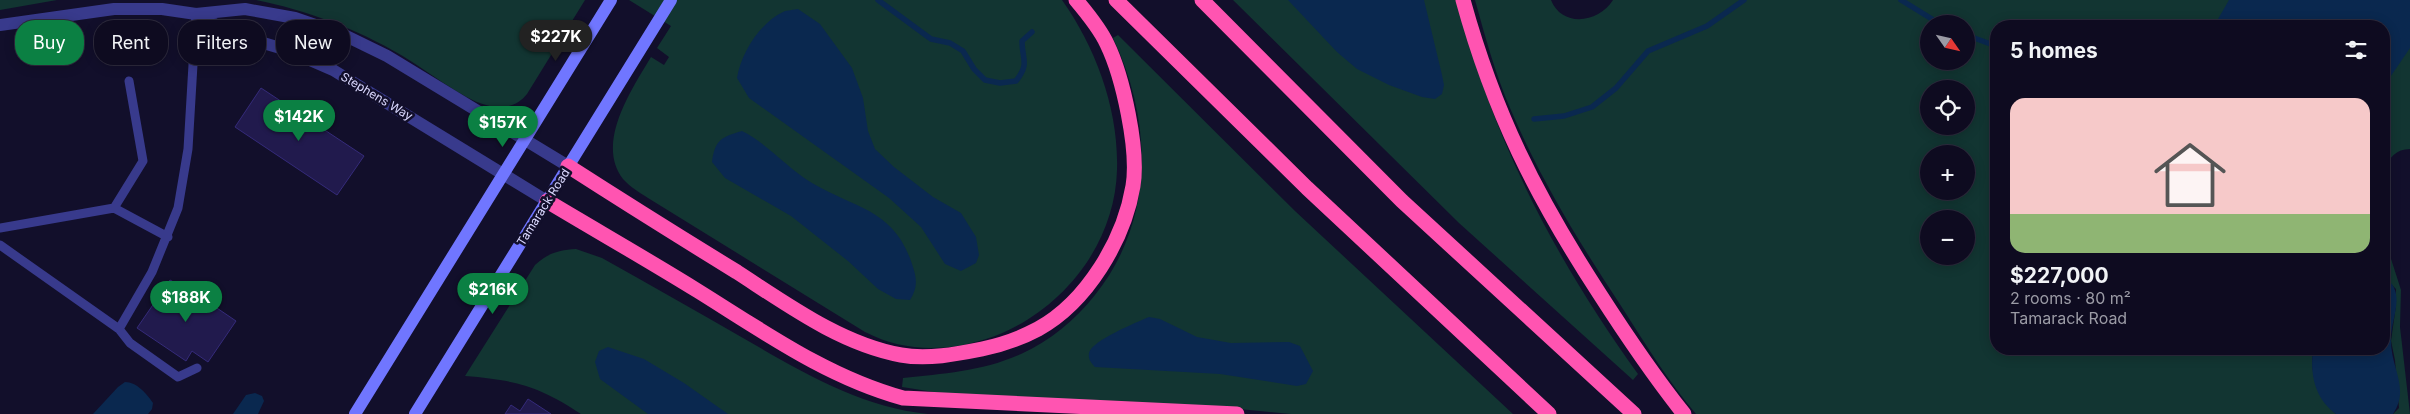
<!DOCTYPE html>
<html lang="en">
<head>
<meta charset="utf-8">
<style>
	:root { --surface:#0e0b20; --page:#1c192d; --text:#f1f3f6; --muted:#9b9ba5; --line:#2e2b3e; --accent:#0b8043 }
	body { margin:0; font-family:Inter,sans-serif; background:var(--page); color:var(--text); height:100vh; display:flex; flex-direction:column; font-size:19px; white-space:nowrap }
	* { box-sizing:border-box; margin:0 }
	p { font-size:16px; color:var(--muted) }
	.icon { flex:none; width:28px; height:28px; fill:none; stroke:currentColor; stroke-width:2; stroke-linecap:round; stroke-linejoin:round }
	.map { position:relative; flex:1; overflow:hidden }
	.panel { position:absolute; left:1990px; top:20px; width:400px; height:335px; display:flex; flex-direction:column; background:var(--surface); border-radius:20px; box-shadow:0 2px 12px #0003,0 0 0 1px var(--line) }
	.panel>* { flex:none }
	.guide { position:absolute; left:15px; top:20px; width:475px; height:45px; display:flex; gap:10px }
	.needle { width:32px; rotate:124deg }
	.controls { position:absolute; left:1920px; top:15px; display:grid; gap:10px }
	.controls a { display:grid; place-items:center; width:55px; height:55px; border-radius:50%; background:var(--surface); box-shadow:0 2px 12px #0003,0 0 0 1px var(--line); font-size:25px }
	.price { position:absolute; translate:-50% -42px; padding:0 11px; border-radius:18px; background:var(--accent); color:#fff; font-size:16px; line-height:32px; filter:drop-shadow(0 1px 2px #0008) }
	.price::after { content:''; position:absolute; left:50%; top:30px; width:15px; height:11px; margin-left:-8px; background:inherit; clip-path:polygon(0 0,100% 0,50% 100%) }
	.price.on { background:#222; color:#fff }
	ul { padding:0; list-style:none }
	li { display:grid; align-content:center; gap:10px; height:265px; padding:0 20px }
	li+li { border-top:1px solid var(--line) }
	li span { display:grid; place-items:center; height:155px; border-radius:15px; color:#555 }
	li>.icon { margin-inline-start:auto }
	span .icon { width:90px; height:90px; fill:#fffc; stroke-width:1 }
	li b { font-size:21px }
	h2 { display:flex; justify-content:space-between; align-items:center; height:60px; padding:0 20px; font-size:21px }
	.pill { padding:0 18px; border-radius:20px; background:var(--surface); box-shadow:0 2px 12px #0003,0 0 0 1px var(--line); font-size:18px; line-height:45px }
	.pill.on { background:var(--accent); color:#fff }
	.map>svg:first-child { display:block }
	.green { fill:#123532; fill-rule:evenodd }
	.water { fill:#0a284f }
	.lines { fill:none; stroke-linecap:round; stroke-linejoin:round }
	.stream { stroke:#0a284f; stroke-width:5.5 }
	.building { fill:#211a4d; stroke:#352b7a }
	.lane { stroke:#383a8c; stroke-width:9 }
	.street { stroke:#383a8c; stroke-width:12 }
	.secondary { stroke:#7076ff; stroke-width:12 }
	.highway { stroke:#ff54b1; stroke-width:15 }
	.labels { text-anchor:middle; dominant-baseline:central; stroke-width:5; stroke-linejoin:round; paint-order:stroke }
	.street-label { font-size:12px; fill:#dbd9ff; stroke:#120f2b }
</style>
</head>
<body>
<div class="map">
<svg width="2410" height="414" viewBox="0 0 2410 414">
	<rect width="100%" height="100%" fill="#120f2b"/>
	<!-- green -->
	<path class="green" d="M0,0H57L0,10Z
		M256,0H585L527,94C517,107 501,110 486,105C462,99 424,68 401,55C357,29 306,10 256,0Z
		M629,0H1062C1096,48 1119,110 1117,170C1115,247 1058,316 986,339C945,352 904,352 865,332L648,198C639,192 630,187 623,179C595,143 632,89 651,57L664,65L669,57L657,48L671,26Z
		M1233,0H1457C1466,30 1474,61 1485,91C1521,192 1575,287 1638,374L1633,380L1459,223Z
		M1475,0H1551C1562,28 1599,23 1613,0H2410V149C2396,149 2389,158 2384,170V26H1996V349H2313C2310,374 2316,397 2336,414H1696C1668,381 1646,345 1623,309C1580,244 1540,179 1510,108C1495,73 1485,36 1475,0ZM1929,24H1966V61H1929ZM1929,89H1966V126H1929ZM1929,154H1966V191H1929ZM1929,219H1966V256H1929Z
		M1118,35L1295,211L1513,414H1291L1239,409L947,394L902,387L903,378C943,374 984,371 1021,354C1050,341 1075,320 1095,295C1155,220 1153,122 1113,38Z
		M2384,237L2401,290L2400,327L2410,414H2393L2399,408L2395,360L2391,341L2396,305V289L2384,277Z
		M576,249L602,258C649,284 696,311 743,338C802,372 860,407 928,414H581C539,386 515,380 465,376L535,265C548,253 559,250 576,249Z"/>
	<!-- water -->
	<path class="water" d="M1288,0H1424L1442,75L1444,85L1442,94L1435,99L1422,97L1389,85L1357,69L1337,52Z
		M2229,0H2410V48L2384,86V26H2214Z
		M798,9L820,24L852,68L863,98L868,131L875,149L894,167L933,197L961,213L976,237L979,255L976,263L961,271L945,264L921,227L889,198L749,98L737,78C741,53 760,23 783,12C787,10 794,10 798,9Z
		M742,131C768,144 787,168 812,183C856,209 894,209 912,264C917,278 918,288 910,300L896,299L878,289L848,261L791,216L725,178L712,162C715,140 721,137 742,131Z
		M2384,277C2408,292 2390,319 2391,341C2391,369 2410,388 2393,414H2336C2314,398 2310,374 2313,349H2384Z
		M1149,317L1160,319L1197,337L1231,343L1289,342L1300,346L1313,371L1306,384L1297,386L1220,374L1095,367C1091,363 1088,359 1089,353C1091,341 1137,322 1149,317Z
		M608,347L644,359L684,383L728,414H648L600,379L595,362L599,351Z
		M125,382C137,382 147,394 153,403L152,409L148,414H93L118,387Z
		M255,393L262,396L264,401L258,414H233L246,395Z"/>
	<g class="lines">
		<!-- stream -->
		<path class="stream" d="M878,0L931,39L950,43L963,51L974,69L985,80L1000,83L1016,81C1030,63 1022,60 1022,41L1032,32
			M1901,0L1940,24
			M1966,35L1996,46
			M1534,119L1564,116L1592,107L1616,88L1648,51L1707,26L1744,0"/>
	</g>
	<!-- building -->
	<path class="building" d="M261,88L364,156L337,195L235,127Z
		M170,280L179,285L180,283L236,321L208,362L192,351L186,361L137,328Z
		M528,399L551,414H505L511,405L520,411Z"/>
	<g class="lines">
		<!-- lane -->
		<path class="lane" d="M129,81L143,161L114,208L168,237
			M0,228L114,208
			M0,245L119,329L130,343L178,377L197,368
			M119,329L152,272L178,208L188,149L196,14"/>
		<!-- street -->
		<path class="street" d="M196,14L233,34L287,50L333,70L547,201
			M0,25L114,9H162L196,14L245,9L295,18L344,35L387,56L568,166"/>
		<!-- secondary -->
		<path class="secondary" d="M355,414L611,0
			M415,414L671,0"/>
		<!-- highway -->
		<path class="highway" d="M1116,0L1307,188L1549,414
			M1202,0L1402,201L1634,414
			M1463,0C1494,113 1536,196 1599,293C1626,335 1653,375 1684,414
			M568,166C624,202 680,237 737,272C788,305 841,344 901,355C927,360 957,354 982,349C1001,345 1021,338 1038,329C1087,302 1124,240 1133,186C1139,150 1123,77 1107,44C1100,29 1087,13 1076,0
			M547,201C597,231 648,260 698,291C764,332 827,377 903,398L1237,414"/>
	</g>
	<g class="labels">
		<!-- street labels -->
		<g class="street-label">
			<text transform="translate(377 96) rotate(31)">Stephens Way</text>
			<text transform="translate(543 207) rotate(-58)">Tamarack Road</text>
		</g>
	</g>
</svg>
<div class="controls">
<a><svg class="needle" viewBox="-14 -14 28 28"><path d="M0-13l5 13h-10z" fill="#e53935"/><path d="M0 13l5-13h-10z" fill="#9b9ba5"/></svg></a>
<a><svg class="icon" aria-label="locate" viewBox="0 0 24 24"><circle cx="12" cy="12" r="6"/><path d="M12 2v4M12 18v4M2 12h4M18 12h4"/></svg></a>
<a>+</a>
<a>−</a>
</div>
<b class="price on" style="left:556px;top:62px">$227K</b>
<b class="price" style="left:299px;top:142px">$142K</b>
<b class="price" style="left:503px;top:148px">$157K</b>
<b class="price" style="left:493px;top:315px">$216K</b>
<b class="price" style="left:186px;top:323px">$188K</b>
<div class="guide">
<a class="pill on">Buy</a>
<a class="pill">Rent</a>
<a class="pill">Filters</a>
<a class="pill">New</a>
</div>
<section class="panel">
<h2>5 homes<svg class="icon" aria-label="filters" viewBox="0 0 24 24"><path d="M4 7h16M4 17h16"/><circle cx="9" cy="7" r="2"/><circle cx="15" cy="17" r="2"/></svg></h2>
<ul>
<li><span style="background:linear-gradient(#f6c9c9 75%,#8fb573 0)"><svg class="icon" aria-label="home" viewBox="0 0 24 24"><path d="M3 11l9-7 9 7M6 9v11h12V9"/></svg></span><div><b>$227,000</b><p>2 rooms · 80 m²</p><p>Tamarack Road</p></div></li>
</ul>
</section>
</div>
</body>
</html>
